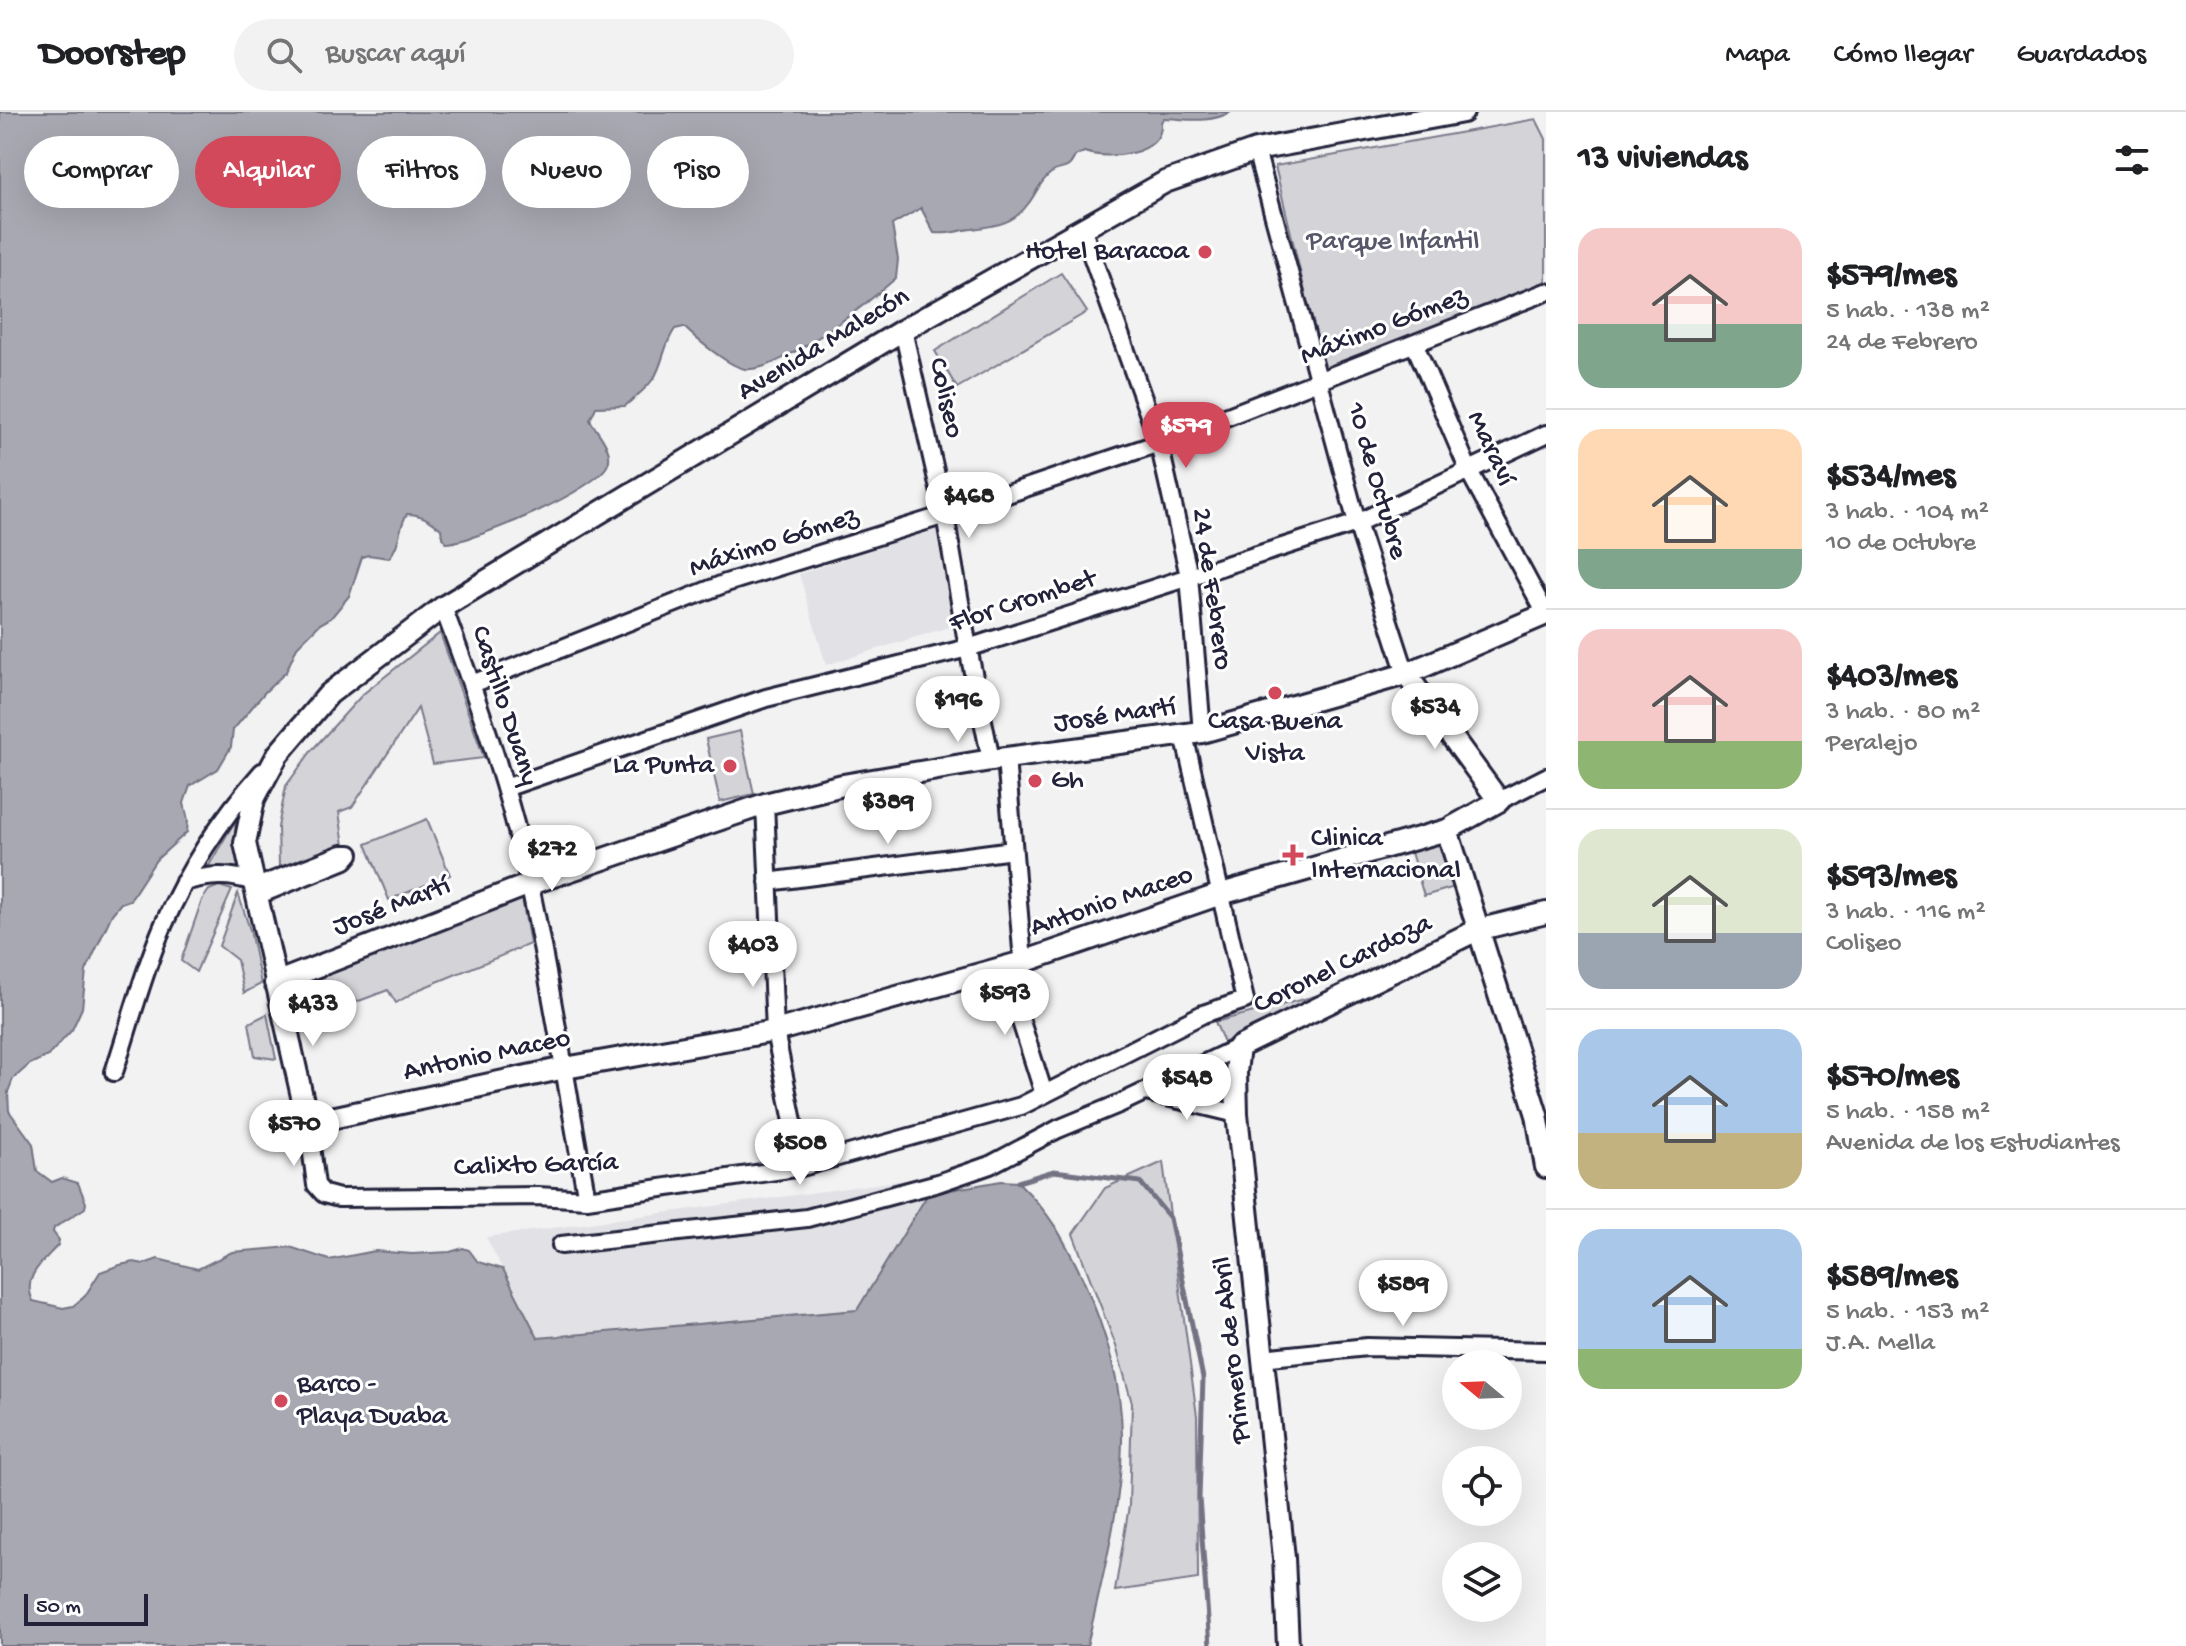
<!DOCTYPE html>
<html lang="es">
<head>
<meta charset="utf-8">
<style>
	:root { --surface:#fff; --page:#f2f2f2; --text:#202124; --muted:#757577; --line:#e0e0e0; --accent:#d1495b }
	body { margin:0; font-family:"Gochi Hand",sans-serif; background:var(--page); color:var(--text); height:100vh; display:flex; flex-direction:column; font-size:30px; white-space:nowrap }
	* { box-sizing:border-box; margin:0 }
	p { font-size:26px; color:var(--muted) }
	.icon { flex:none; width:44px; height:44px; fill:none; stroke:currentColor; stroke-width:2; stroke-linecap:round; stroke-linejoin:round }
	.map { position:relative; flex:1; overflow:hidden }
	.details { display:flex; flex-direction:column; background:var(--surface); width:640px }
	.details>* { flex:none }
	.top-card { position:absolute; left:24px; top:24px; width:760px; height:72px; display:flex; gap:16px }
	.needle { width:52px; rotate:289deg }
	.controls { position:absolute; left:1442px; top:1238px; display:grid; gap:16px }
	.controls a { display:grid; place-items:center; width:80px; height:80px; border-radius:50%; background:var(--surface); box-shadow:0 8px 32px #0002; font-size:40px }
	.scale { position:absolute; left:24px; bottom:20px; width:124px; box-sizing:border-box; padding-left:8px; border:4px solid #22223b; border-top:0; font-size:22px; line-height:28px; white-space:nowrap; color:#22223b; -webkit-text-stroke:6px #fff; paint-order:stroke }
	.price { position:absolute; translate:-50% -68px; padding:0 18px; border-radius:28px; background:#fff; color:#222; font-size:26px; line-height:52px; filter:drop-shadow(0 2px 4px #0008) }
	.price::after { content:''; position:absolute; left:50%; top:48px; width:24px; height:18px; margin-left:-12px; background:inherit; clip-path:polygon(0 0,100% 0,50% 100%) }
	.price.selected { background:var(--accent); color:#fff }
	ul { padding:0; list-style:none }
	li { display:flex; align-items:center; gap:24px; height:200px; padding:0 32px }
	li+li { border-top:2px solid var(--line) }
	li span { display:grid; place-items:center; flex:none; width:224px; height:160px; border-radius:24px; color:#555 }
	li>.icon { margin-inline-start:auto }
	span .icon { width:96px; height:96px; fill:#fffc; stroke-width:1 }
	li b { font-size:34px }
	h2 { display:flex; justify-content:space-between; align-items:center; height:96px; padding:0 32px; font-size:34px }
	.chip { padding:0 28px; border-radius:36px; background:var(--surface); box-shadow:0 8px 32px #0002; font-size:28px; line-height:72px }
	.chip.selected { background:var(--accent); color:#fff }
	header { display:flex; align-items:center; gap:48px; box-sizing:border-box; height:112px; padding:0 40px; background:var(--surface); border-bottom:2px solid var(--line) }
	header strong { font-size:38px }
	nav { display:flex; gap:44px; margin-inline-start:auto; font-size:28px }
	.search { width:560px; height:72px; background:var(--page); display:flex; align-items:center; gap:20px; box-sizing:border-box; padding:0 28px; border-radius:44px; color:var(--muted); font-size:30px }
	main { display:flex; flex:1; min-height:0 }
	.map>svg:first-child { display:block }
	.built { fill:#e2e2e6 }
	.green { fill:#d3d3d8; stroke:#7a7a8a; stroke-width:2 }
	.water { fill:#a8a8b2; stroke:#727282; stroke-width:2 }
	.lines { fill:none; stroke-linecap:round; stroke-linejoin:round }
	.stream { stroke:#727282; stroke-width:5 }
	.minor-casing { stroke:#22223b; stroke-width:22 }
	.major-casing { stroke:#22223b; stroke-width:26 }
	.minor { stroke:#fff; stroke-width:16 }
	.major { stroke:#fff; stroke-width:20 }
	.poi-dot { fill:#d1495b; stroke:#fff; stroke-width:3 }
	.labels { text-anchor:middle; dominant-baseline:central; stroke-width:6; stroke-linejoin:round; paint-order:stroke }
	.park-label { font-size:28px; fill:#57576a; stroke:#fff }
	.poi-label { font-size:28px; fill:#22223b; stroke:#fff; text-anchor:start }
	.street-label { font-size:28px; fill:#22223b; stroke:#fff }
</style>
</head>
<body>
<header>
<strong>Doorstep</strong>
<div class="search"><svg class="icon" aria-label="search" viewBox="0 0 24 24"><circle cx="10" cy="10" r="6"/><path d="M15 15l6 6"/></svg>Buscar aquí</div>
<nav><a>Mapa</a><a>Cómo llegar</a><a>Guardados</a></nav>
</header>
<main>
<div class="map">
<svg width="1546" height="1534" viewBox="0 0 1546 1534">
	<rect width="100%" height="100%" fill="#f2f2f3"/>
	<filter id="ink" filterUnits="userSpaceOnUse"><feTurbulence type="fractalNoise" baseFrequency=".0125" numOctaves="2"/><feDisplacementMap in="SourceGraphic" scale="16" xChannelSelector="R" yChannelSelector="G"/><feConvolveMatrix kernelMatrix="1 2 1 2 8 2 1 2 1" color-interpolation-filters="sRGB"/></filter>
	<g filter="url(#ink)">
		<!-- built -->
		<path class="built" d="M938,416L955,513L826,553L799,462Z
			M905,1068L928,1082L857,1198L538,1226L486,1125Z"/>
		<!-- green -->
		<path class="green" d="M1536,7L1546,27V175L1324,260L1275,54Z
			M1061,161L1087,200L957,276L935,239Z
			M440,521L484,646L433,652L418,596L352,695L339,700L344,733L279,755L278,715L286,674L312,638L363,582Z
			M740,619L754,682L720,690L706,627Z
			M427,707L450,763L389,788L366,732Z
			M235,709L238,756L208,755Z
			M1439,729L1446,732L1458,774L1424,784L1410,737Z
			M219,774L232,778L196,860L181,849L202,788L209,778Z
			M238,781L250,818L261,872L244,881L237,848L219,834Z
			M522,786L530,832L420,877L396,891L388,878L351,892L336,901L333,895L308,900L302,873Z
			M1335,879L1225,933L1215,910Z
			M267,902L276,947L255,944L249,911Z
			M1163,1050L1197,1304L1198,1467L1115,1479L1129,1394L1132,1291L1116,1234L1073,1122L1105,1076Z"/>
		<!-- water -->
		<path class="water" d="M0,0H1231C1208,12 1189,7 1164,6L1161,10C1164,44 1108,48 1084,40L1075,44C1067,62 1063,53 1051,61C1040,69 1036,82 1028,92C1014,112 995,114 972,117C959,118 948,123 934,121L921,96L892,113L898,147L896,166C869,190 780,261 745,257C730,255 696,227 684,215L675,217C664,232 663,252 654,266C646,277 635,286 625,294L596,295L590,308C597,320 614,338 608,352C598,378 476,429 447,431L442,424L441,417C430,408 421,402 407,402C398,416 401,432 389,446L368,443L362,445L349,484L331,506L320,512L297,535L286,560L265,580L233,618L231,635L218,657L190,674L184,691L188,708L187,720L156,748L130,788L121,791L112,802L86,859L82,896L72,918L48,944L30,952L13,967L8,980L9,999L33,1032L37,1059L52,1070L62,1066L78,1071L86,1091L85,1096L54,1116L53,1120L59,1128L58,1133C44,1149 21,1165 33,1189L63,1196L73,1194L85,1184L100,1160L120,1153L134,1150L144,1152L158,1147L198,1157L232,1140L290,1135L329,1148L375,1139L412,1142L450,1140L463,1136L469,1138L478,1150L503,1157L538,1226L857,1198L928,1082L1001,1069L1018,1070C1050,1101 1063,1125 1082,1165C1105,1216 1123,1273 1122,1330C1121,1398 1102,1467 1087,1534H0Z"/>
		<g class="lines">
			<!-- stream -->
			<path class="stream" d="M1018,1070L1054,1059L1140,1070L1170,1106L1203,1266L1199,1386L1210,1534"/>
			<!-- minor casing -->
			<g class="minor-casing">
				<path id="minor" d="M1256,38L1357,411L1406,562
					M1082,116L1159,331L1189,464L1202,620
					M903,218L945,403L968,536L991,648
					M1415,233L1469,359L1546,502
					M443,495C477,586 510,679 530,774C552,878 568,983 587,1087
					M472,572L726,471L945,403L1159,331L1546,180
					M1006,646L1023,850
					M505,676L766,586L968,536L1357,411L1546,322
					M1499,689L1546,665
					M765,692L775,919L802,1055
					M184,770C209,763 229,761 253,770
					M768,770L1013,738
					M254,776L342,742H350L345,748L256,784
					M1004,856L1044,982
					M114,960C130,912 143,860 163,814C188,757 221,706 262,660
					M1146,980L1237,1002
					M308,1011L316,1073L324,1082L339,1086L538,1084L587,1087L802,1055L1021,994L1203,902L1245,888L1184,623
					M561,1133L807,1106L938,1071L990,1053L1058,1017L1121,991L1239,935
					M1261,1246L1367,1235L1546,1239"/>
			</g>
			<!-- major casing -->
			<g class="major-casing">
				<path id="major" d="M1406,562L1499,689L1447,718L1221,782L1023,850L775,919L565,956L308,1011L245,731L254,687L278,642L329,582L443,495L903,218L1165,70L1256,38L1463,0
					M1447,718L1537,1003L1546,1055
					M275,871L530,772L765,692L843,673L991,648L1202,620L1406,562L1546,502
					M1288,1534L1284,1446L1237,1002L1236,960L1239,935L1477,818L1546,801"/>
			</g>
			<!-- minor -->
			<use href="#minor" class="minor"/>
			<!-- major -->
			<use href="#major" class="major"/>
		</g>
	</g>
	<!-- markers -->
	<g class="poi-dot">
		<circle cx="1205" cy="140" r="8"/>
		<circle cx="1275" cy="581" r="8"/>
		<circle cx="730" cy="654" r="8"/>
		<circle cx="1035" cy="669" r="8"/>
		<path d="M1289 731h8v8h8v8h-8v8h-8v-8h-8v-8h8z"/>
		<circle cx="281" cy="1289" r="8"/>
	</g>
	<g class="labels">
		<!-- park labels -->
		<g class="park-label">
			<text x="1393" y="130">Parque Infantil</text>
		</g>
		<!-- poi labels -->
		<g class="poi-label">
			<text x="1189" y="140" text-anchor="end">Hotel Baracoa</text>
			<text x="1275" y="610" text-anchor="middle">Casa Buena<tspan x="1275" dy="32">Vista</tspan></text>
			<text x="714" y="654" text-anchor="end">La Punta</text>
			<text x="1051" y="669">Gh</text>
			<text x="1311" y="727">Clinica<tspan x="1311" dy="32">Internacional</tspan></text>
			<text x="297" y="1273">Barco -<tspan x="297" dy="32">Playa Duaba</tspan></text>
		</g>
		<!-- street labels -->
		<g class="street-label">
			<text transform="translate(1384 215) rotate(-21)">Máximo Gómez</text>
			<text transform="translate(824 233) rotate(-31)">Avenida Malecón</text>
			<text transform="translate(945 286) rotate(77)">Coliseo</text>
			<text transform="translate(1490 337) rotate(65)">Maraví</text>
			<text transform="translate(1376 369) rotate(74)">10 de Octubre</text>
			<text transform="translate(774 431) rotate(-18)">Máximo Gómez</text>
			<text transform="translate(1211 477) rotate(82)">24 de Febrero</text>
			<text transform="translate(1023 490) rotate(-18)">Flor Crombet</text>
			<text transform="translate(504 594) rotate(72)">Castillo Duany</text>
			<text transform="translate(1115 604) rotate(-8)">José Martí</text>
			<text transform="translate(1112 790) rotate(-19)">Antonio Maceo</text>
			<text transform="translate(392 795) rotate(-21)">José Martí</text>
			<text transform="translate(1343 853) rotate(-26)">Coronel Cardoza</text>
			<text transform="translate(487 944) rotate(-12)">Antonio Maceo</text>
			<text transform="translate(536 1054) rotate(-2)">Calixto García</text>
			<text transform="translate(1233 1238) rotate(-96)">Primero de Abril</text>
		</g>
	</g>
</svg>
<div class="controls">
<a><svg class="needle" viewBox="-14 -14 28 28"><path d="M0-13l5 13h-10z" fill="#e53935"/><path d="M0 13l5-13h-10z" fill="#757577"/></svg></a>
<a><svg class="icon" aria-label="locate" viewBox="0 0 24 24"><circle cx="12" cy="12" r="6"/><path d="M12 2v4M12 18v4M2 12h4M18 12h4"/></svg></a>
<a><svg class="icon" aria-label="layers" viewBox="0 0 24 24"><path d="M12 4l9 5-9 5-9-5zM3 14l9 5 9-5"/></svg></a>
</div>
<div class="scale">50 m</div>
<b class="price selected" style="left:1186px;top:358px">$579</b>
<b class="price" style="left:969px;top:428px">$468</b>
<b class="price" style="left:958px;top:632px">$196</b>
<b class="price" style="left:1435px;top:639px">$534</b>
<b class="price" style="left:888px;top:734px">$389</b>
<b class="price" style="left:552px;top:781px">$272</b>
<b class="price" style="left:753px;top:877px">$403</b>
<b class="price" style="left:1005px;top:925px">$593</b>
<b class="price" style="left:313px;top:936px">$433</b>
<b class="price" style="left:1187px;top:1010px">$548</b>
<b class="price" style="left:294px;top:1056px">$570</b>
<b class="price" style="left:800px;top:1075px">$508</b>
<b class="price" style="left:1403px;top:1216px">$589</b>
<div class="top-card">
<a class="chip">Comprar</a>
<a class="chip selected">Alquilar</a>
<a class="chip">Filtros</a>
<a class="chip">Nuevo</a>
<a class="chip">Piso</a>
</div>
</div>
<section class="details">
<h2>13 viviendas<svg class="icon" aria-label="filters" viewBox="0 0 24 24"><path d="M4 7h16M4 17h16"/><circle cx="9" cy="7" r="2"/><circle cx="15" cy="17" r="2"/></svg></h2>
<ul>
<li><span style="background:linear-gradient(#f6c9c9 60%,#7fa58c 0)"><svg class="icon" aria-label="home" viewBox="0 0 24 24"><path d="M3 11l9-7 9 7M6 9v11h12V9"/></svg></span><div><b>$579/mes</b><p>5 hab. · 138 m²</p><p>24 de Febrero</p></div></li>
<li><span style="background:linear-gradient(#ffd9b3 75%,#7fa58c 0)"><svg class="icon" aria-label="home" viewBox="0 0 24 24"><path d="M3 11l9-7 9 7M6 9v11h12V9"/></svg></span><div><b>$534/mes</b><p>3 hab. · 104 m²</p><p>10 de Octubre</p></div></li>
<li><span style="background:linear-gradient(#f6c9c9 70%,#8fb573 0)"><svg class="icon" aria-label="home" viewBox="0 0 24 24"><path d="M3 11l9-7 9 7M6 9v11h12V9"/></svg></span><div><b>$403/mes</b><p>3 hab. · 80 m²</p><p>Peralejo</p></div></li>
<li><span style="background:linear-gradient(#dfe7d0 65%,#9aa5b1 0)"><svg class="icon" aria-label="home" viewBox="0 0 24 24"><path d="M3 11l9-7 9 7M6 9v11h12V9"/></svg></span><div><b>$593/mes</b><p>3 hab. · 116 m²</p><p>Coliseo</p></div></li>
<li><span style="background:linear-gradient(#a9c7e8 65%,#c2b280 0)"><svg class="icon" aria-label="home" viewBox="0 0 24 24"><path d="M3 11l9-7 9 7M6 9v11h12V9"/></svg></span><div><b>$570/mes</b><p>5 hab. · 158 m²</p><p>Avenida de los Estudiantes</p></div></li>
<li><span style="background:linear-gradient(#a9c7e8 75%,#8fb573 0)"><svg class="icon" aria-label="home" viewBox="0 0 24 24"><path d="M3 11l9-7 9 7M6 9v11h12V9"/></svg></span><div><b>$589/mes</b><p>5 hab. · 153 m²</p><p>J.A. Mella</p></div></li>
</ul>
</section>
</main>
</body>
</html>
